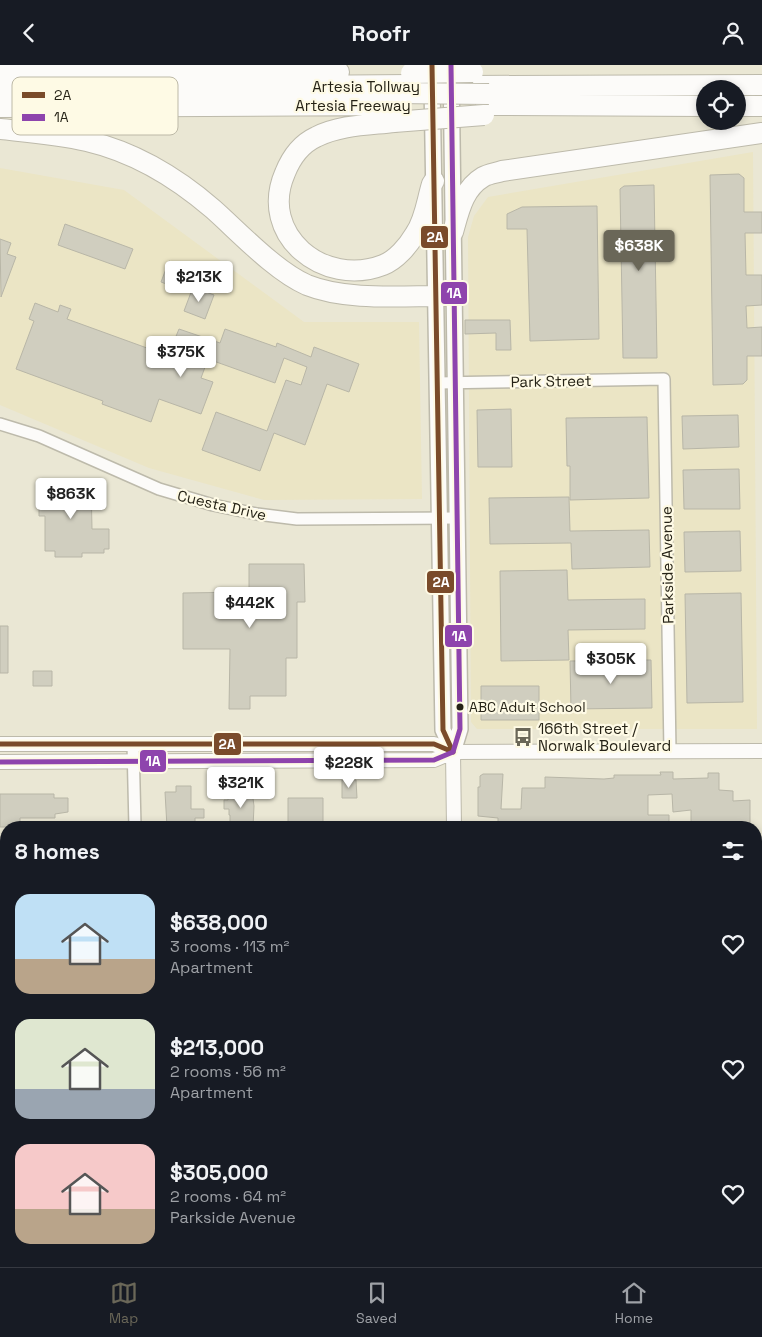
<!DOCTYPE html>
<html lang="en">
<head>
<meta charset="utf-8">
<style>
	:root { --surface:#171b24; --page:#20242c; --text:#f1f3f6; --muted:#9ea1a6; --line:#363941; --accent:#6a6758 }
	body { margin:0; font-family:"Space Grotesk",sans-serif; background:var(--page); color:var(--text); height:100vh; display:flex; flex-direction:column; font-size:19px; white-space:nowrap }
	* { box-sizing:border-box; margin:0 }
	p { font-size:16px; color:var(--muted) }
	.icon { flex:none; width:28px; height:28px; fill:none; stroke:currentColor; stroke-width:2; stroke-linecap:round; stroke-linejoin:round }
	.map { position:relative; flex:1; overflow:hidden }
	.drawer { position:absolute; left:0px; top:756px; width:762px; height:446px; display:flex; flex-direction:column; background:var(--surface); border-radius:20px 20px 0 0; box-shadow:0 2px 8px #0003 }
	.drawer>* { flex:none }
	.fabs { position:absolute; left:696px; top:15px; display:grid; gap:10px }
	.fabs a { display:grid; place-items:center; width:50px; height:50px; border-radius:50%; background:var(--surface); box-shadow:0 2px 8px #0003; font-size:25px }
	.price { position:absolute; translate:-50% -42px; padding:0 11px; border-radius:5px; background:#fff; color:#222; font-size:16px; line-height:32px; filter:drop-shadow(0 1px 2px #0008) }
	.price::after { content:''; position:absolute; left:50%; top:30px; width:15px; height:11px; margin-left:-8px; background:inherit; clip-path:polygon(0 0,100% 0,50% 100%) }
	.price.active { background:var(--accent); color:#fff }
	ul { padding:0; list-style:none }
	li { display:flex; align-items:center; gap:15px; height:125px; padding:0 15px }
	li span { display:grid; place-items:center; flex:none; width:140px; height:100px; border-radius:15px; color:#555 }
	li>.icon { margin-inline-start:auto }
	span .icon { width:60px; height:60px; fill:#fffc; stroke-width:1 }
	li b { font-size:21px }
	h2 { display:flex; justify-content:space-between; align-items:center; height:60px; padding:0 15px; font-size:21px }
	header { display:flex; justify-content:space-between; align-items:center; height:65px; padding:0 15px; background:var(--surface); font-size:22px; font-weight:800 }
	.dock { display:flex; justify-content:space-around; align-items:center; height:70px; border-top:1px solid var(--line); background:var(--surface); font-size:14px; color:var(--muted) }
	.dock a { display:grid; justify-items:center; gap:2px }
	.dock .active { color:var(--accent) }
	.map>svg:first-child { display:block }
	.built { fill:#ebe5c5 }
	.building { fill:#d0cebf; stroke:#b8b6a7 }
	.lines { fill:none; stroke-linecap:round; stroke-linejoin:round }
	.minor-casing { stroke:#bdbaab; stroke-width:14 }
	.tertiary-casing { stroke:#bdbaab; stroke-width:16 }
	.secondary-casing { stroke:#bdbaab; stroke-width:18 }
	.motorway-casing { stroke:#bdbaab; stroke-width:22 }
	.minor { stroke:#fcfbf9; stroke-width:11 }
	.tertiary { stroke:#fcfbf9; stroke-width:14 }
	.secondary { stroke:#fcfbf9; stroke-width:15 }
	.motorway { stroke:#fcfbf9; stroke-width:20 }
	.motorway-bridge-casing { stroke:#bdbaab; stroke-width:22; stroke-linecap:butt }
	.motorway-bridge { stroke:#fcfbf9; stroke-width:20 }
	.bus-1-casing { stroke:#fefae5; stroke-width:9 }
	.bus-2-casing { stroke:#fefae5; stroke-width:9 }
	.bus-1 { stroke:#7a4b2a; stroke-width:5 }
	.bus-2 { stroke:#8e44ad; stroke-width:5 }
	.bus-dot { fill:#252216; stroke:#fefae5; stroke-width:2 }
	.labels { text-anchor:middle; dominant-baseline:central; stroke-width:4.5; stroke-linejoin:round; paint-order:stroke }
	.bus-label { font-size:14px; fill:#252216; stroke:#fefae5; text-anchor:start }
	.street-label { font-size:15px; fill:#252216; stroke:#fefae5 }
	.poi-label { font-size:15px; fill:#252216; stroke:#fefae5; text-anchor:start }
	.key { fill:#fefae5; stroke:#bdb9a7; stroke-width:1 }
	.key-label { font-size:14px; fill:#252216 }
	.line-badge { stroke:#fefae5; stroke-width:2 }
	.badge-label { font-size:14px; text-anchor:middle; font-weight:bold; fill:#fff }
</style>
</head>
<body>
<header><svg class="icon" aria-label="back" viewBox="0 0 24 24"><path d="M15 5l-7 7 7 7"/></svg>Roofr<svg class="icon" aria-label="person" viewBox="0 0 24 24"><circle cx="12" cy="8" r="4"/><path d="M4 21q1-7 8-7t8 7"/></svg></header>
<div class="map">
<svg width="762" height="1202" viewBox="0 0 762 1202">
	<rect width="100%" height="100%" fill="#eae7d4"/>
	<!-- built -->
	<path class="built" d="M753,87L757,664H477L471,657L468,172L474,151L488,132Z
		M0,103L124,125L304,257H419L422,434L264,435L149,403L0,340Z"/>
	<!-- building -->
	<path class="building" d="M739,109L744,113V147H762V168H745L746,210H762V240L746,241L747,263L762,262V291H747V315L743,319L713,320L710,110Z
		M654,120L657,293H623L620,124L624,121Z
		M597,141L599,274L530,276L527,164H507V149L522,142Z
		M65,159L133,184L125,204L58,180Z
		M0,174L11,178L7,189L16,192L1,232Z
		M169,196L190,204L182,225L161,217Z
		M193,222L214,230L205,254L184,246Z
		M35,238L58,247L60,240L71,244L67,254L169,291L166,298L182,304L188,288L172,281L179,264L220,278L225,264L276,282L277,278L311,292L314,282L359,299L349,327L327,319L305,380L274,368L260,406L202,385L216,347L267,366L286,315L301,320L307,302L284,293L275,318L208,294L201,313L213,317L201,349L159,334L151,357L102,339L103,336L16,304L34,256L29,254Z
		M465,255H510L511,285H496V268L465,269Z
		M511,344L512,402H478L477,345Z
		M738,350L739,382L683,384L682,351Z
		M647,352L649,433L570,435V401H567L566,353Z
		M739,404L740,444H684L683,405Z
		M45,416H91L92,464H109V484H104V488H82V492H55V486H45V451H39V434H45Z
		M569,432L570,466L649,465L650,502L572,504L571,478L490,479L489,433Z
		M740,466L741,506L685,507L684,467Z
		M249,499H304L305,537H297V593H286V631H250V644H229L230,584H183V528L249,527Z
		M567,505L568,535L645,534V564L568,565L569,595L501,596L500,506Z
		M741,528L743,637L687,638L685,529Z
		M0,561H8V608H0Z
		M651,595L652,643L571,644L570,596Z
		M33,606H52V621H33Z
		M481,621H539V655H481Z
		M660,707H673V714L708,713V708H719V725L733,726V736L750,735V762H691V745L673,747L672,729L648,730V750H669V762H498V753L478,751V722H480V711L483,709H503L501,744H521L522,723H545V712L604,714L614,713V710H661Z
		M342,715H356L357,733H342Z
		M176,721H191V744H204V753H195V762H167L165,727H176Z
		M246,726H252L254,741L253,762H230V750H229V744H224V735H228V728Z
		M0,729H54V733H68V747L55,749V753H20V762H0Z
		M288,733H323V762H288Z"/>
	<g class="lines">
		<!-- minor casing -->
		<g class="minor-casing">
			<path id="minor" d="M437,318L664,314L670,687
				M0,359L39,371L159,424L213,440L257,449L297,454L457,453
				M133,679L135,762
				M756,786H762
				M0,856L6,860
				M756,889H762
				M6,940V986
				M756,992H762
				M756,1096H762
				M18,1196V1202
				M136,1196V1202
				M253,1196V1202
				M370,1196V1202
				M461,1199L762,1197"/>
		</g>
		<!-- tertiary casing -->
		<g class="tertiary-casing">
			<path id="tertiary" d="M0,679H434L453,687
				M453,687L454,762
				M0,697L434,695L453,687L762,686
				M461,1196V1202"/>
		</g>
		<!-- secondary casing -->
		<g class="secondary-casing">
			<path id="secondary" d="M451,0L460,664L453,687
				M432,19L443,665L453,687"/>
		</g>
		<!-- motorway casing -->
		<g class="motorway-casing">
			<path id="motorway" d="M0,7H339
				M472,21L762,20
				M0,23L411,20
				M486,40L705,41
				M738,41H762
				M0,42L394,40
				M394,57C368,60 340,60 316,72C301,79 291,93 285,108C258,170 324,223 383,200C396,195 408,181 415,169C425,155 427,135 432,119L434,116
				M0,64C29,67 58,69 87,76C134,87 176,112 213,144C239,167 275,206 307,220C349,237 409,230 454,231
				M453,167C459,146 463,124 483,112C488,109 496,108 502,106L762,68"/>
		</g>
		<!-- minor -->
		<use href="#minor" class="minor"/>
		<!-- tertiary -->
		<use href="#tertiary" class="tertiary"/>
		<!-- secondary -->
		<use href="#secondary" class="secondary"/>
		<!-- motorway -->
		<use href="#motorway" class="motorway"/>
		<!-- motorway-bridge casing -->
		<g class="motorway-bridge-casing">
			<path id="motorway-bridge" d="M411,8L473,7
				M394,28L489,29
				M394,57L484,50"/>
		</g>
		<!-- motorway-bridge -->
		<use href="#motorway-bridge" class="motorway-bridge"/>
		<!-- bus-1 casing -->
		<g class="bus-1-casing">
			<path id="bus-1" d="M432,0L443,665L453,687
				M0,679H434L453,687"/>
		</g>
		<!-- bus-2 casing -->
		<g class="bus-2-casing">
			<path id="bus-2" d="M0,697L434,695L453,687L460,664L451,0"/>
		</g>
		<!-- bus-1 -->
		<use href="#bus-1" class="bus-1"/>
		<!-- bus-2 -->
		<use href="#bus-2" class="bus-2"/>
	</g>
	<!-- icons -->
	<defs>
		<g id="bus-bare" transform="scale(1.5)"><path d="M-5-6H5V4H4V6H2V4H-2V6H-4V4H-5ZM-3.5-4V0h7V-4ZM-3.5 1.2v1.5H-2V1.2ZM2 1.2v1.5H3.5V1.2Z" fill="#6a6758" stroke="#fefae5" stroke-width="2.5" paint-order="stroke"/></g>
	</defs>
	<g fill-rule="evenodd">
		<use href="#bus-bare" x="523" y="672"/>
	</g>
	<!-- markers -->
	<circle class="bus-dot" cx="460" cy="642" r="4.5"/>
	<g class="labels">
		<!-- bus labels -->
		<g class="bus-label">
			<text x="469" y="642">ABC Adult School</text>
		</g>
		<!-- street labels -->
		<g class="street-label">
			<text x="366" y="21">Artesia Tollway</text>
			<text x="353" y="40">Artesia Freeway</text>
			<text transform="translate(551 316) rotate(-1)">Park Street</text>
			<text transform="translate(222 440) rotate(13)">Cuesta Drive</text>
			<text transform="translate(667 500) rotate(-91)">Parkside Avenue</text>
		</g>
		<!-- poi labels -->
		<g class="poi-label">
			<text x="538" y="663">166th Street /<tspan x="538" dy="17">Norwalk Boulevard</tspan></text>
		</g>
	</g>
	<!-- legend -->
	<rect x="12" y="12" width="166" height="58" rx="8" class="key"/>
	<rect x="22" y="27" width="23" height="6" fill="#7a4b2a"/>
	<rect x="22" y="49" width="23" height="7" fill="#8e44ad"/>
	<g class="key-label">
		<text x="54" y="35">2A</text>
		<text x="54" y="57">1A</text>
	</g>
	<g class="line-badge">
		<rect x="420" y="160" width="29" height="24" rx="5" fill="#7a4b2a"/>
		<rect x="440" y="216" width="28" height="24" rx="5" fill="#8e44ad"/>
		<rect x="426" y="505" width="29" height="24" rx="5" fill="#7a4b2a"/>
		<rect x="444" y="559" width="29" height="24" rx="5" fill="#8e44ad"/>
		<rect x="213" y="667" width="29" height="24" rx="5" fill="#7a4b2a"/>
		<rect x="139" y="684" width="28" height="24" rx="5" fill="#8e44ad"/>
	</g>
	<g class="badge-label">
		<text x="435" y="177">2A</text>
		<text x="454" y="233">1A</text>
		<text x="441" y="522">2A</text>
		<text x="459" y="576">1A</text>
		<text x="227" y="684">2A</text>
		<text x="153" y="701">1A</text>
	</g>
</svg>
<div class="fabs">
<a><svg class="icon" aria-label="locate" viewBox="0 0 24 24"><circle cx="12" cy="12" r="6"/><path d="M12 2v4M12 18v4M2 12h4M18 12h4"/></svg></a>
</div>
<b class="price active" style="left:639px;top:207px">$638K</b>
<b class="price" style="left:199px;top:238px">$213K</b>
<b class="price" style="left:181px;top:313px">$375K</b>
<b class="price" style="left:71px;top:455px">$863K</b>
<b class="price" style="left:250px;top:564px">$442K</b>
<b class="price" style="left:611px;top:620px">$305K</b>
<b class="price" style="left:349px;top:724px">$228K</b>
<b class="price" style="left:241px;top:744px">$321K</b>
<section class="drawer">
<h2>8 homes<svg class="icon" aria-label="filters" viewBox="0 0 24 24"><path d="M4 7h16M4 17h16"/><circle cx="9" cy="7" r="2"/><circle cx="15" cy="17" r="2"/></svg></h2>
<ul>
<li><span style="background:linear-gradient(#bfe0f5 65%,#b9a48a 0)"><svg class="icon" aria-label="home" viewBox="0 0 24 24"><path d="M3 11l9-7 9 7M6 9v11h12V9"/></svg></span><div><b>$638,000</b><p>3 rooms · 113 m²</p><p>Apartment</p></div><svg class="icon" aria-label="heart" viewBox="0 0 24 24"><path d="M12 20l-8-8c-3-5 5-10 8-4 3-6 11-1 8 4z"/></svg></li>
<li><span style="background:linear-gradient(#dfe7d0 70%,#9aa5b1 0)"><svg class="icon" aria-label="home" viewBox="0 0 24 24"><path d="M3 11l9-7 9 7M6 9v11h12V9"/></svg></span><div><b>$213,000</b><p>2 rooms · 56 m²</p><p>Apartment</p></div><svg class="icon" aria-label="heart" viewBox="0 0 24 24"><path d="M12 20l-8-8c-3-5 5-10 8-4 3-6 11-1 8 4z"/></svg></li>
<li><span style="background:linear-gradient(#f6c9c9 65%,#b9a48a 0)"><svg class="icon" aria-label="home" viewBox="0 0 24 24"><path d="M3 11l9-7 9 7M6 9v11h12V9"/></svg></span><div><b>$305,000</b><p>2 rooms · 64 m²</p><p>Parkside Avenue</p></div><svg class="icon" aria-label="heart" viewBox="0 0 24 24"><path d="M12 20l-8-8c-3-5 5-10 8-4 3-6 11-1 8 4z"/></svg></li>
</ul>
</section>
</div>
<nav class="dock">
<a class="active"><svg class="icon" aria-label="map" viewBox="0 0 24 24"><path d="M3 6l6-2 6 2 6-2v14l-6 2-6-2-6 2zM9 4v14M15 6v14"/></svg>Map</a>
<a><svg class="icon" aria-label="saved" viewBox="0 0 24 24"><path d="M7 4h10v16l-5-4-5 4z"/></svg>Saved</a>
<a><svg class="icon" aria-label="home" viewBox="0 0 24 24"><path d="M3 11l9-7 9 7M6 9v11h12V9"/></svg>Home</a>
</nav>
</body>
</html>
